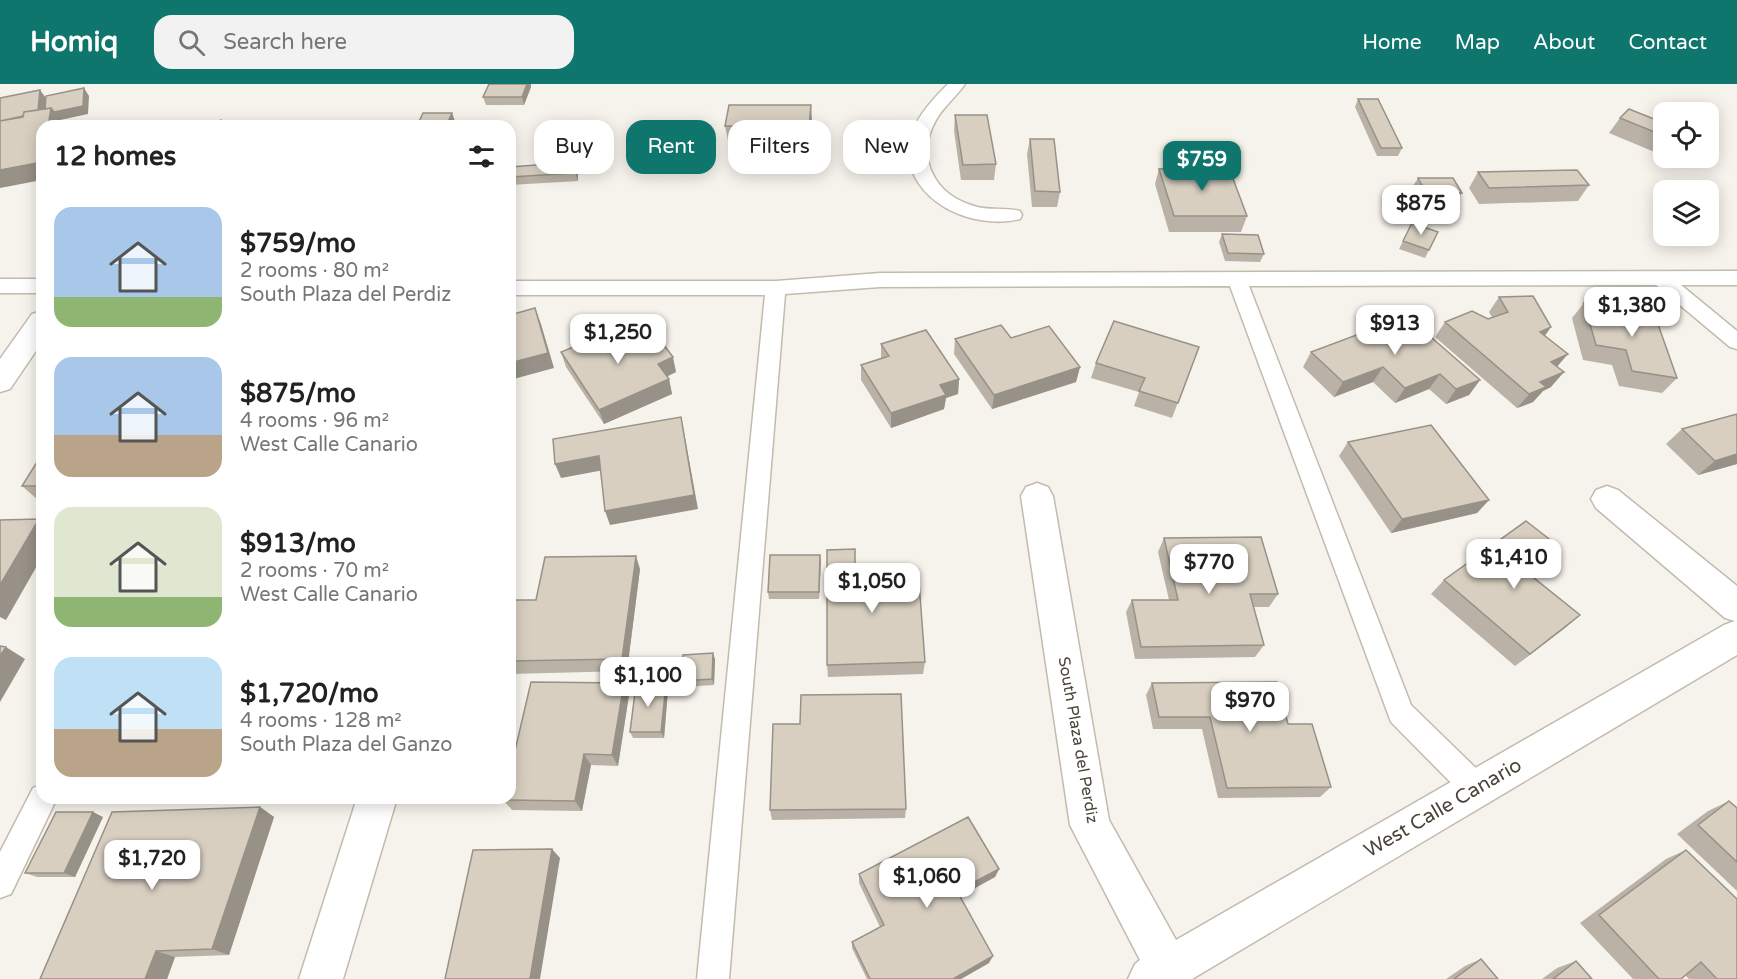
<!DOCTYPE html>
<html lang="en">
<head>
<meta charset="utf-8">
<style>
	:root { --surface:#fff; --page:#f2f2f2; --text:#222; --muted:#767676; --accent:#0f766e }
	body { margin:0; font-family:"Varela Round",sans-serif; background:var(--page); color:var(--text); height:100vh; display:flex; flex-direction:column; font-size:22px; white-space:nowrap }
	* { box-sizing:border-box; margin:0 }
	p { font-size:20px; color:var(--muted) }
	.icon { flex:none; width:33px; height:33px; fill:none; stroke:currentColor; stroke-width:2; stroke-linecap:round; stroke-linejoin:round }
	.map { position:relative; flex:1; overflow:hidden }
	.sheet { position:absolute; left:36px; top:36px; width:480px; height:684px; display:flex; flex-direction:column; background:var(--surface); border-radius:18px; box-shadow:0 3px 15px #0003 }
	.sheet>* { flex:none }
	.banner { position:absolute; left:534px; top:36px; width:570px; height:54px; display:flex; gap:12px }
	.tools { position:absolute; left:1653px; top:18px; display:grid; gap:12px }
	.tools a { display:grid; place-items:center; width:66px; height:66px; border-radius:12px; background:var(--surface); box-shadow:0 3px 15px #0003; font-size:30px }
	.price { position:absolute; translate:-50% -51px; padding:0 14px; border-radius:12px; background:#fff; color:#222; font-size:20px; line-height:39px; filter:drop-shadow(0 2px 3px #0008) }
	.price::after { content:''; position:absolute; left:50%; top:36px; width:18px; height:14px; margin-left:-9px; background:inherit; clip-path:polygon(0 0,100% 0,50% 100%) }
	.price.active { background:var(--accent); color:#fff }
	ul { padding:0; list-style:none }
	li { display:flex; align-items:center; gap:18px; height:150px; padding:0 18px }
	li span { display:grid; place-items:center; flex:none; width:168px; height:120px; border-radius:18px; color:#555 }
	li>.icon { margin-inline-start:auto }
	span .icon { width:72px; height:72px; fill:#fffc; stroke-width:1 }
	li b { font-size:26px }
	h2 { display:flex; justify-content:space-between; align-items:center; height:72px; padding:0 18px; font-size:26px }
	.chip { padding:0 21px; border-radius:18px; background:var(--surface); box-shadow:0 3px 15px #0003; font-size:21px; line-height:54px }
	.chip.active { background:var(--accent); color:#fff }
	header { display:flex; align-items:center; gap:36px; box-sizing:border-box; height:84px; padding:0 30px; background:var(--accent); color:#fff }
	header strong { font-size:28px }
	nav { display:flex; gap:33px; margin-inline-start:auto; font-size:21px }
	.search { width:420px; height:54px; background:var(--page); display:flex; align-items:center; gap:15px; box-sizing:border-box; padding:0 21px; border-radius:18px; color:var(--muted); font-size:22px }
	.map>svg:first-child { display:block }
	.lines { fill:none; stroke-linecap:round; stroke-linejoin:round }
	.lane-casing { stroke:#c2bbae; stroke-width:3 }
	.street-casing { stroke:#c2bbae; stroke-width:3 }
	.lane { fill:#fff; fill-rule:evenodd }
	.street { fill:#fff; fill-rule:evenodd }
	.wall { fill:#bab2a6 }
	.shaded-wall { fill:#979187 }
	.building { fill:#d8cfc1; stroke:#979187; stroke-width:1.5 }
	.labels { text-anchor:middle; dominant-baseline:central; stroke-width:5; stroke-linejoin:round; paint-order:stroke }
	.street-label { font-size:16px; fill:#4b4439; stroke:#fff }
	.near-street-label { font-size:20px; fill:#4b4439; stroke:#fff }
</style>
</head>
<body>
<header>
<strong>Homiq</strong>
<div class="search"><svg class="icon" aria-label="search" viewBox="0 0 24 24"><circle cx="10" cy="10" r="6"/><path d="M15 15l6 6"/></svg>Search here</div>
<nav><a>Home</a><a>Map</a><a>About</a><a>Contact</a></nav>
</header>
<div class="map">
<svg width="1737" height="895" viewBox="0 0 1737 895">
	<rect width="100%" height="100%" fill="#f6f3ec"/>
	<g class="lines">
		<!-- lane casing -->
		<g class="lane-casing">
			<path id="lane" d="M948,0H965C956,13 944,22 936,36C915,73 934,111 974,122C989,127 1005,123 1020,127L1022,131L1020,135C973,147 905,117 909,62C911,38 932,16 948,0Z
				M1737,187V201H1681L1737,247V265L1730,263L1656,201L1249,202L1411,621L1487,695L1491,705L1487,715L1477,719L1467,715L1391,638L1230,202L880,203L785,210L729,895H697L765,211H510V197H776L880,189Z
				M0,195H42V209H0Z
				M42,700V714H57L11,810L0,814V768L33,704Z"/>
		</g>
		<!-- street casing -->
		<g class="street-casing">
			<path id="street" d="M42,227V258L10,305L0,308V275L32,230Z
				M1037,399L1048,403L1053,412L1109,736L1176,856L1724,541L1735,537L1725,534L1596,424L1591,415L1596,406L1607,402L1618,406L1737,502V571L1192,895H1128L1135,880L1140,876L1070,741L1021,412L1026,403Z
				M357,714H397L343,895H299Z"/>
		</g>
		<!-- lane -->
		<use href="#lane" class="lane"/>
		<!-- street -->
		<use href="#street" class="street"/>
	</g>
	<!-- wall -->
	<path class="wall" d="M489,0H531V3L524,21H486L483,13Z
		M1358,15L1402,64L1398,72H1377L1355,23Z
		M955,31L996,80L994,96H961L954,47Z
		M1620,34L1664,39V72L1609,49Z
		M812,37L810,58L728,57L725,42Z
		M1030,55L1060,108L1057,123H1032L1027,70Z
		M1667,74H1703L1693,84Z
		M576,78L578,86V97L510,101V83Z
		M1159,85L1247,132L1241,148H1169L1155,100Z
		M1478,88L1589,101L1578,117L1479,120L1469,104Z
		M1418,94L1462,109L1457,117H1422L1413,102Z
		M1412,139L1429,166L1425,174L1399,165Z
		M1222,150L1264,170L1260,178L1225,177L1219,158Z
		M1499,213L1545,252L1557,283L1551,303L1543,307L1533,318L1517,324L1435,253L1445,238L1488,235L1492,233L1489,228Z
		M1584,219L1677,294L1662,309L1619,302L1612,281L1583,276L1572,234Z
		M640,253L676,288L667,292L669,295L672,310L604,340L566,283L561,268Z
		M1011,254L1080,283L1076,298L992,325L954,270L955,255Z
		M881,260L959,295L958,310L946,314L944,325L891,344L861,296V281L881,274Z
		M1199,263L1172,334L1134,322L1139,308L1091,294L1096,279Z
		M1311,268L1480,296L1469,311L1446,320L1429,305L1395,319L1373,298L1334,313L1303,283Z
		M1682,345L1737,380L1698,391L1666,360Z
		M1348,358L1489,416L1477,429L1391,449L1339,372Z
		M42,370V416H38L22,402Z
		M1164,454L1278,510L1269,523H1253L1264,561L1255,573L1135,575L1126,528L1132,516H1169L1158,468Z
		M820,471L819,515H769L768,508Z
		M1539,471L1521,484L1580,531L1515,582L1431,510L1444,496Z
		M640,485L627,587L510,590V529L536,516Z
		M855,487L925,578L923,590L828,593L827,581Z
		M715,575L714,601L683,603L681,597Z
		M1152,599L1288,640L1331,703L1320,713L1218,714L1202,645H1153L1146,611Z
		M666,600L668,606L664,654H633L630,648Z
		M629,611L618,682L591,681L582,727L512,726L503,716Z
		M800,640L906,725L905,734L772,736L770,726Z
		M1729,717L1737,724V807L1677,750L1708,727Z
		M260,723L274,733L229,871L175,873L167,895H40Z
		M103,733L75,793H37L25,789Z
		M1686,766L1737,895H1689L1685,891L1681,895H1633L1580,839L1666,775Z
		M999,785L995,793L960,812L989,879L961,895H867L852,864V858L880,843L859,799V790Z
		M1481,875L1498,895H1446L1465,882Z
		M1576,877L1592,895H1542L1557,884Z"/>
	<!-- shaded-wall -->
	<path class="shaded-wall" d="M527,0H531V3L524,21L522,13Z
		M84,4L89,12L88,30L60,36L63,39L62,42H48L0,46L40,6L46,14Z
		M811,21L812,37L810,58L809,42Z
		M452,29L455,37L453,42H446Z
		M42,78V96L0,104V86Z
		M576,78L578,86V97L575,89Z
		M535,224L541,240L554,284L510,296V279Z
		M1551,243L1540,259V248Z
		M1568,270L1555,285L1551,278Z
		M673,273L676,288L662,295L658,280Z
		M1080,283L1076,298L992,325L994,311Z
		M1383,283L1373,298L1334,313L1343,298Z
		M1564,288L1551,303L1543,307L1533,318L1517,324L1540,298Z
		M1440,290L1429,305L1395,319L1405,304Z
		M669,295L672,310L604,340L599,326Z
		M959,295L958,310L946,314L944,325L891,344V329L940,301Z
		M1480,296L1469,311L1446,320L1456,305Z
		M681,333L684,348L698,425L610,441L605,427Z
		M1737,370V380L1698,391L1715,377Z
		M599,372L604,386L561,394L555,380Z
		M1489,416L1477,429L1391,449L1402,435Z
		M39,435L42,437V473L6,536L0,533V501Z
		M1553,458L1539,471L1506,496L1519,482Z
		M820,471L821,478L819,515V508Z
		M636,472L640,485L627,587L622,575Z
		M1580,531L1565,544L1515,582L1530,570Z
		M6,563L25,575L0,618V572Z
		M713,569L715,575L714,601L712,595Z
		M624,599L629,611L618,682L612,671Z
		M666,600L668,606L664,654L661,648Z
		M584,670L591,681L582,727L575,717Z
		M260,723L274,733L229,871L212,865Z
		M93,728L103,733L75,793L64,789Z
		M552,765L560,774L540,895H530Z
		M999,785L995,793L955,815L957,807Z
		M156,867L175,873L167,895H145Z
		M993,872L989,879L961,895H953Z"/>
	<!-- building -->
	<path class="building" d="M489,0H527L522,13H483Z
		M84,4L83,22L54,28L51,24L45,25L46,12Z
		M40,6L38,26L24,28L23,32L0,37V14Z
		M1358,15H1378L1402,64H1381Z
		M729,21H811L809,42H725Z
		M51,24L48,42H42V78L0,86V37L23,33L24,28Z
		M1629,25L1664,39V52L1620,34Z
		M423,29H452L446,42H417Z
		M955,31H987L996,80L963,81Z
		M221,36L228,42H205Z
		M1030,55H1054L1060,108L1035,107Z
		M1708,57L1714,59L1708,65Z
		M576,78L575,89L510,93V83Z
		M1229,84L1247,132H1174L1159,85Z
		M1577,86L1589,101L1489,104L1478,88Z
		M1418,94H1453L1462,109H1426Z
		M1412,139L1438,148L1429,166L1403,157Z
		M1222,150L1258,151L1264,170L1228,169Z
		M1533,212L1551,243L1540,248L1568,270L1551,278L1564,288L1540,298L1546,303L1529,310L1445,238L1472,227L1488,235L1508,228L1499,213Z
		M1584,219L1654,229L1677,294L1632,287L1626,266L1596,261Z
		M535,224L548,269L510,279V231Z
		M1407,232L1480,296L1456,305L1440,290L1405,304L1383,283L1343,298L1311,268Z
		M1114,237L1199,263L1178,319L1139,307L1145,294L1096,279Z
		M631,239L640,253L653,247L673,273L658,280L669,295L599,326L561,268Z
		M1001,241L1011,254L1049,242L1080,283L994,311L955,255Z
		M926,246L959,295L940,301L946,311L891,329L861,281L889,272L881,260Z
		M1737,330V370L1715,377L1682,345Z
		M681,333L694,411L605,427L599,372L555,380L553,355Z
		M1431,341L1489,416L1402,435L1348,358Z
		M42,370V402H22Z
		M39,435L0,501V436Z
		M1526,437L1553,458L1519,482L1580,531L1530,570L1444,496Z
		M1261,453L1278,510H1250L1264,561L1141,563L1132,516H1178L1164,454Z
		M855,465V487L918,485L925,578L827,581V466Z
		M770,471H820L819,508H768Z
		M636,472L622,575L510,577V529L513,516H536L545,473Z
		M0,562L6,563L0,572Z
		M713,569L712,595L681,597L683,571Z
		M531,598L624,599L612,671L584,670L575,717L503,716L504,714H510V688Z
		M1277,598L1288,640H1312L1331,703L1227,704L1210,633H1159L1152,599Z
		M666,600L661,648H630L636,601Z
		M901,610L906,725L770,726L773,640H800L801,611Z
		M1729,717L1737,724V778L1698,741Z
		M260,723L212,865L156,867L145,895H40L112,728Z
		M56,728H93L64,789H25Z
		M968,733L999,785L957,807L993,872L953,895H870L852,858L884,841L859,790Z
		M552,765L530,895H445L473,766Z
		M1686,766L1737,815V895H1717L1701,878L1681,895H1659L1599,831Z
		M1481,875L1498,895H1454Z
		M1576,877L1592,895H1553Z"/>
	<g class="labels">
		<!-- street labels -->
		<g class="street-label">
			<text transform="translate(1078 656) rotate(80)">South Plaza del Perdiz</text>
		</g>
		<!-- near-street labels -->
		<g class="near-street-label">
			<text transform="translate(1443 724) rotate(-30)">West Calle Canario</text>
		</g>
	</g>
</svg>
<div class="tools">
<a><svg class="icon" aria-label="locate" viewBox="0 0 24 24"><circle cx="12" cy="12" r="6"/><path d="M12 2v4M12 18v4M2 12h4M18 12h4"/></svg></a>
<a><svg class="icon" aria-label="layers" viewBox="0 0 24 24"><path d="M12 4l9 5-9 5-9-5zM3 14l9 5 9-5"/></svg></a>
</div>
<b class="price active" style="left:1202px;top:108px">$759</b>
<b class="price" style="left:1421px;top:152px">$875</b>
<b class="price" style="left:1632px;top:254px">$1,380</b>
<b class="price" style="left:1395px;top:272px">$913</b>
<b class="price" style="left:618px;top:281px">$1,250</b>
<b class="price" style="left:1514px;top:506px">$1,410</b>
<b class="price" style="left:1209px;top:511px">$770</b>
<b class="price" style="left:872px;top:530px">$1,050</b>
<b class="price" style="left:648px;top:624px">$1,100</b>
<b class="price" style="left:1250px;top:649px">$970</b>
<b class="price" style="left:152px;top:807px">$1,720</b>
<b class="price" style="left:927px;top:825px">$1,060</b>
<div class="banner">
<a class="chip">Buy</a>
<a class="chip active">Rent</a>
<a class="chip">Filters</a>
<a class="chip">New</a>
</div>
<section class="sheet">
<h2>12 homes<svg class="icon" aria-label="filters" viewBox="0 0 24 24"><path d="M4 7h16M4 17h16"/><circle cx="9" cy="7" r="2"/><circle cx="15" cy="17" r="2"/></svg></h2>
<ul>
<li><span style="background:linear-gradient(#a9c7e8 75%,#8fb573 0)"><svg class="icon" aria-label="home" viewBox="0 0 24 24"><path d="M3 11l9-7 9 7M6 9v11h12V9"/></svg></span><div><b>$759/mo</b><p>2 rooms · 80 m²</p><p>South Plaza del Perdiz</p></div></li>
<li><span style="background:linear-gradient(#a9c7e8 65%,#b9a48a 0)"><svg class="icon" aria-label="home" viewBox="0 0 24 24"><path d="M3 11l9-7 9 7M6 9v11h12V9"/></svg></span><div><b>$875/mo</b><p>4 rooms · 96 m²</p><p>West Calle Canario</p></div></li>
<li><span style="background:linear-gradient(#dfe7d0 75%,#8fb573 0)"><svg class="icon" aria-label="home" viewBox="0 0 24 24"><path d="M3 11l9-7 9 7M6 9v11h12V9"/></svg></span><div><b>$913/mo</b><p>2 rooms · 70 m²</p><p>West Calle Canario</p></div></li>
<li><span style="background:linear-gradient(#bfe0f5 60%,#b9a48a 0)"><svg class="icon" aria-label="home" viewBox="0 0 24 24"><path d="M3 11l9-7 9 7M6 9v11h12V9"/></svg></span><div><b>$1,720/mo</b><p>4 rooms · 128 m²</p><p>South Plaza del Ganzo</p></div></li>
</ul>
</section>
</div>
</body>
</html>
